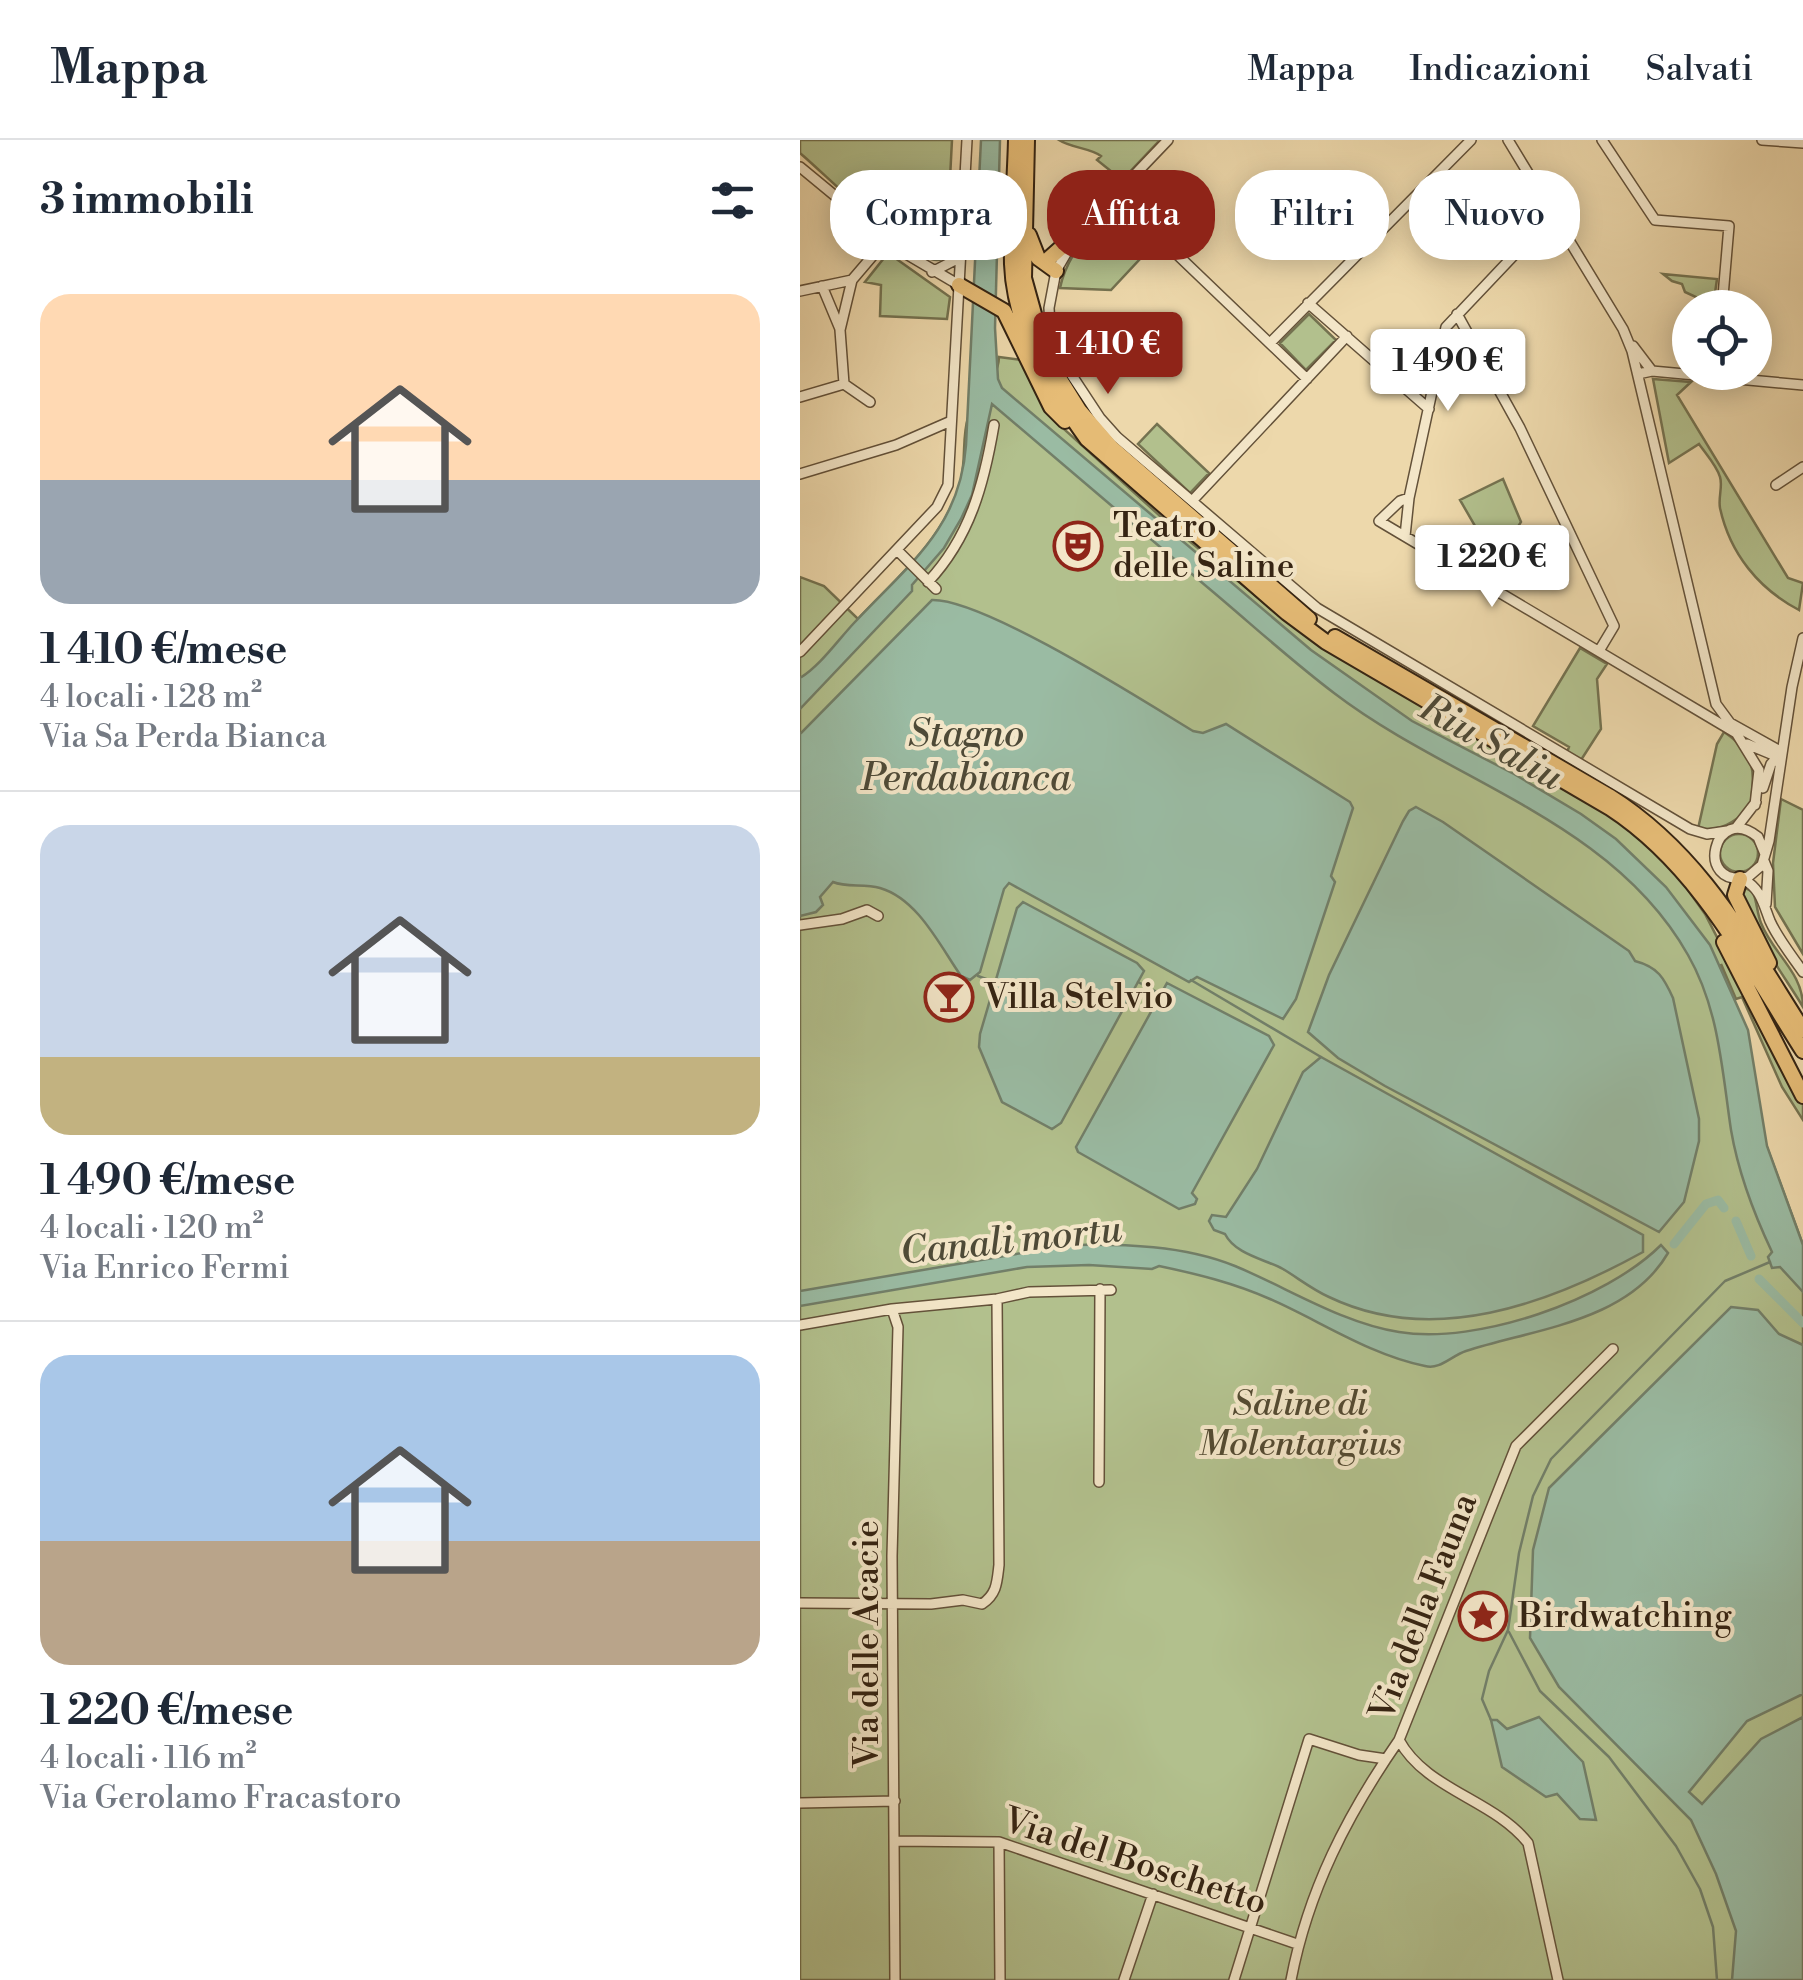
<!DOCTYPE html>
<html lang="it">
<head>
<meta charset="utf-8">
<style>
	:root { --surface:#fff; --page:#f6f6f7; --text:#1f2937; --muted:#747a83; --line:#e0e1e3; --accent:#8f2418 }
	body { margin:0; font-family:"Libre Bodoni",serif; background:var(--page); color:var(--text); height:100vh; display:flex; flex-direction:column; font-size:38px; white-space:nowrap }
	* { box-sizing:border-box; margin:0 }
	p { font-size:32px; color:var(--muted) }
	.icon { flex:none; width:55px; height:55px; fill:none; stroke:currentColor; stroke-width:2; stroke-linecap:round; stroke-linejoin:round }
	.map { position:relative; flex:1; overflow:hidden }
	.panel { display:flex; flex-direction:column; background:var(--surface); width:800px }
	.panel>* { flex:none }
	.guide { position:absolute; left:30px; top:30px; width:822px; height:90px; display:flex; gap:20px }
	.tools { position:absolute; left:872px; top:150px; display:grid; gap:20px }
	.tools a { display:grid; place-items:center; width:100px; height:100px; border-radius:50%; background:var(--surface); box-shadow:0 5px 25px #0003; font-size:50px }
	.price { position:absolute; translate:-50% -85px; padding:0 22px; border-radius:10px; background:#fff; color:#222; font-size:32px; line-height:65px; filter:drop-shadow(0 2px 5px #0008) }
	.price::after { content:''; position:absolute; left:50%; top:60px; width:30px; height:22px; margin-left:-15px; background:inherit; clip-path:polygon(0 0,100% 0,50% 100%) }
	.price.selected { background:var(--accent); color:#fff }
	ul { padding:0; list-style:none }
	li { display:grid; align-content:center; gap:20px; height:530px; padding:0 40px }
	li+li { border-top:2px solid var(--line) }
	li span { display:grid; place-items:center; height:310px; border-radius:30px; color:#555 }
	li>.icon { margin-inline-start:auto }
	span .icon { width:180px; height:180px; fill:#fffc; stroke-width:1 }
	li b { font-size:42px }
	h2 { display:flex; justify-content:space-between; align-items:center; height:120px; padding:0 40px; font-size:42px }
	.pill { padding:0 35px; border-radius:40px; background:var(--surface); box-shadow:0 5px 25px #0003; font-size:35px; line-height:90px }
	.pill.selected { background:var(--accent); color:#fff }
	header { display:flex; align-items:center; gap:60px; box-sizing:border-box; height:140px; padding:0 50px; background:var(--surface); border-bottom:2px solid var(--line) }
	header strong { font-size:48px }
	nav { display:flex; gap:55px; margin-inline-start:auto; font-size:35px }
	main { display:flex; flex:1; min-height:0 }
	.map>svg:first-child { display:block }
	.green { fill:#b2c08d; stroke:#747250; stroke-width:2.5 }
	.water { fill:#9abba3; stroke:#727f69; stroke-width:2.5 }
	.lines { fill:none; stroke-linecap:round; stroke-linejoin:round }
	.stream { stroke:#727f69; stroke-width:2.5 }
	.canal { stroke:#9abba3; stroke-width:9 }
	.minor-casing { stroke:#635139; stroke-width:12 }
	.highway-casing { stroke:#352413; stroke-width:18 }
	.minor { stroke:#f3e6c8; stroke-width:9 }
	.highway { stroke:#e6bc76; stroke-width:14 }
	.labels { text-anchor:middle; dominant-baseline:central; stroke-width:8; stroke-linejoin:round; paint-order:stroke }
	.poi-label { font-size:35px; fill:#352413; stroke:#f3e6c8; text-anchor:start }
	.park-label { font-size:35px; font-style:italic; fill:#544b32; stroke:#f3e6c8 }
	.street-label { font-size:35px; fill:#352413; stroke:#f3e6c8 }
	.water-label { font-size:38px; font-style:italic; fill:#4e4a37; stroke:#f3e6c8 }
</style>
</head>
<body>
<header>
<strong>Mappa</strong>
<nav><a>Mappa</a><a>Indicazioni</a><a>Salvati</a></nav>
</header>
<main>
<section class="panel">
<h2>3 immobili<svg class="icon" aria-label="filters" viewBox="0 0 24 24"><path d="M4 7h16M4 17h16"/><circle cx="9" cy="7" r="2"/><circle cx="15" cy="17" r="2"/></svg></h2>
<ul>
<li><span style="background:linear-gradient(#ffd9b3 60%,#9aa5b1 0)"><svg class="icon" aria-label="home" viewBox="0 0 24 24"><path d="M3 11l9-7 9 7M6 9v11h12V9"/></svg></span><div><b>1 410 €/mese</b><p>4 locali · 128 m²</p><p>Via Sa Perda Bianca</p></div></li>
<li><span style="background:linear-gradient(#c9d6e8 75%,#c2b280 0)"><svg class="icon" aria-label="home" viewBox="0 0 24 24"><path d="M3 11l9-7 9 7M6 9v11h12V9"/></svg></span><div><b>1 490 €/mese</b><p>4 locali · 120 m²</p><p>Via Enrico Fermi</p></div></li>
<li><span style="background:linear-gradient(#a9c7e8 60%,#b9a48a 0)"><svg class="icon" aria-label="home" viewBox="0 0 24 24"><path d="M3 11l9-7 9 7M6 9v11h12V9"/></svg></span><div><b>1 220 €/mese</b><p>4 locali · 116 m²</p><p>Via Gerolamo Fracastoro</p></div></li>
</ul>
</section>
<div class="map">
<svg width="1003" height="1840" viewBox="0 0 1003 1840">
	<rect width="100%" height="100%" fill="#edd8ab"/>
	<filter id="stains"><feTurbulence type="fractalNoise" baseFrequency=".002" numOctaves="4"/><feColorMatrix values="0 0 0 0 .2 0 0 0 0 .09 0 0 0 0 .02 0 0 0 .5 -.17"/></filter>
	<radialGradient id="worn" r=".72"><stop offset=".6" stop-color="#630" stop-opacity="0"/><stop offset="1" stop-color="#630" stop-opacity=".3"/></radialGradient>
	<!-- green -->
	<path class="green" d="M0,0H152L150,39L158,41L152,112C146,118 140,122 131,119C99,108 29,38 0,13Z
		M259,0H360L322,40L297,20L301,16C291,8 271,8 259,0Z
		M318,71L354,104L311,150L260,148C265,123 292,77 318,71Z
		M88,113L150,157L147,179L80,176L81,145L65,142Z
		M863,134L917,139L913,167H905L896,157L885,152L882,144L872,141Z
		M509,174L536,200L506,230L480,203Z
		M199,217L221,220L241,262L255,281L370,385L490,484L551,524L820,680L874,730L905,774L1003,964V980L982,947L942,857L936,859L921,824L961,991L1003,1105V1840H0V437L24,446L58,479C97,437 147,397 161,339C166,319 162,296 168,278C176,255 198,242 199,217Z
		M853,239L891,242L877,255L988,438L1003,443L999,470C959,449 930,414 920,368C918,358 923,346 920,337C917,326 906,314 899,304L869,323Z
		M357,284L409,333L390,353L338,304Z
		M703,339L721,382L692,427L672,414L682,398L660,360Z
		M780,508L807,524L797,539L801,589L781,620L767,612L769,607L733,586Z
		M924,592C957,614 955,633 950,668C934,683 921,691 898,689L917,604Z
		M981,659L1003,670V814L975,767L973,723Z
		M920 713a19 19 0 1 1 38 0a19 19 0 1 1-38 0Z
		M945,748L953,752C957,762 957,773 961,783C973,814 1003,832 1003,867C984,835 946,786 942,749Z"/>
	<!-- water -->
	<path class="water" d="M181,0H200L195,188L198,239L202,248L511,510L612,581L714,634L781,674L816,699L866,747L910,805L948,890L967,1006L1003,1105V1152L980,1127L972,1128L968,1117L972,1112C954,1074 938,1031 931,990C922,930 919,869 888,815C812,680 650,642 534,553C489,519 448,481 406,446C335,385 263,325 192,264L172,355L161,379L144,408L112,445V451L0,569V538C20,526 38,500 54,483C107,426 160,389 166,305Z
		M132,460C184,459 342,560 393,591L403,593L426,584L550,662L553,668L531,736L535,742L496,859L483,879L397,837L389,842L209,743L204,749L180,832L170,840L161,836C140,806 118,759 80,748C64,743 47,748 33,742L20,757L23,765L16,772L0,776V594Z
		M616,667L643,682L829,811L835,821C858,827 864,838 873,858L899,979V1001L884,1062L859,1092L585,946L538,918L508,892L529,835L603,681L609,671Z
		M223,762L337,823L344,831L261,983L252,989L202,962L179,907L180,894L217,768Z
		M367,843L469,896L474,905L392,1053L397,1059L395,1064L379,1069L278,1012L276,1007Z
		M521,917L843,1095V1112C749,1164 633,1207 529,1157C513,1150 498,1138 483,1129C464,1119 435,1114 425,1094L414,1090L409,1081L412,1075L426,1077L457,1029L503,932Z
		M269,1105C325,1104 383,1105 435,1126C488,1148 542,1183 599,1192C677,1205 806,1160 861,1105L868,1113C828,1182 733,1189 666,1211C651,1216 640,1230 625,1226C570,1215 520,1181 470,1159C434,1143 397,1134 359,1126L352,1129L289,1125L227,1127L0,1166V1151Z
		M931,1167L958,1170L979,1194L1003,1205V1554L947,1581L889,1652L902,1664L961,1599L1003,1577V1840H932L936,1791L916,1734L891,1680L759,1547L730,1498L733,1410L749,1348Z
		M739,1577L783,1622L796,1680L780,1679L757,1654L746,1657L702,1627L691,1580H697L707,1589Z"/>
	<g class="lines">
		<!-- stream -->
		<path class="stream" d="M178,836L197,843
			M391,840L521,917
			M338,842L359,853
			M709,1492L740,1551L809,1617L876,1706L900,1749L913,1787L917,1840
			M691,1580L682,1559L689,1531L708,1490L719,1413L733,1356L751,1319L925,1141L970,1122"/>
		<!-- canal -->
		<path class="canal" d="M936,1081L951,1116
			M874,1104L906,1064L918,1060L924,1068
			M959,1139L1003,1183"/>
		<!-- minor casing -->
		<g class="minor-casing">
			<path id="minor" d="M708,0L823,189L832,211L916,564L930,583L982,612
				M802,0L855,80L929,86L922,168
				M962,0L1003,3
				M0,27L103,112L159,145
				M315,55L507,239
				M280,92L368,0
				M271,105L256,131L249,168L250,186L271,234L300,278L317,297L517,468L890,689L907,694L927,691
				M132,132L161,117
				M22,146L40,189
				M0,151L52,140L87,99
				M508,163L629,269
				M657,174L720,288L814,486L799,511
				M470,203L671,0
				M833,206L852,231
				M838,234L852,231L1003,245
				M44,244L70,262
				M0,257L44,244L40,190L52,140
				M0,334L96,305L151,281
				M976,345L1003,327
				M609,358L600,361L579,381L936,593
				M392,361L547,196
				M605,396L609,358L646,187L752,75
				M97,410L136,449
				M128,442C170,397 184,344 194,285
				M0,512L137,367L148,345L167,0
				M935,591L959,630L955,665
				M947,604L971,614L980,613
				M963,648L971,624L982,612
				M936,688L956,662
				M965,714L958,697C914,661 893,749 948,737L962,725L969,701L992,547L1003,498
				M964,721L968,731L966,764
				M943,739C961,749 963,763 970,781C978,799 992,816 1003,832
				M0,785L42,779L67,770L78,776
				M92,1169L98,1187L92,1416L95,1840
				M0,1185L92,1169L197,1159L229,1152L311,1150
				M299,1342L300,1149
				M0,1463L131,1464L163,1460L182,1464C197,1454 197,1442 199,1425L197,1159
				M0,1663L95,1661
				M94,1701L199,1702L497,1804
				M199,1702L200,1840
				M324,1840L353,1754
				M434,1840L509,1599L559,1615L586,1619
				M491,1840C508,1751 547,1675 599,1600
				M758,1840L728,1703C693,1659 626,1650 599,1600L716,1306L813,1209"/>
		</g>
		<!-- highway casing -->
		<g class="highway-casing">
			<path id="highway" d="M216,0C215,41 211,83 212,124C214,187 251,249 287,299L487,473L526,502L810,668C899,726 947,823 1003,911
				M227,0L224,138L239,192L254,230L279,270L311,307L509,479
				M229,95L238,118L256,131
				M245,122L280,91
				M159,145L204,171L251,267L265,281
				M535,497L809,656C901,714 946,801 1003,890
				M940,739L935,755L969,823
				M924,802L1003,956"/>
		</g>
		<!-- minor -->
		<use href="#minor" class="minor"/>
		<!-- highway -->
		<use href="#highway" class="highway"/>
	</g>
	<!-- icons -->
	<defs>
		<g id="theatre-ring" transform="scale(2.5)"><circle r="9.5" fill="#f3e6c8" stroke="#8f2418" stroke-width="1.5"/><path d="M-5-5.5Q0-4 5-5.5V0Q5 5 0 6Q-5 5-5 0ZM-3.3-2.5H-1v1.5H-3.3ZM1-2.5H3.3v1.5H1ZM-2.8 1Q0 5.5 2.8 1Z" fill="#8f2418"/></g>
		<g id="bar-ring" transform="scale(2.5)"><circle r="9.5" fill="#f3e6c8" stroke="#8f2418" stroke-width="1.5"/><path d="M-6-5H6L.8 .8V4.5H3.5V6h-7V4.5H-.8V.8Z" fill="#8f2418"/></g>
		<g id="sight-ring" transform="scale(2.5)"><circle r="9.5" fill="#f3e6c8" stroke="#8f2418" stroke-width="1.5"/><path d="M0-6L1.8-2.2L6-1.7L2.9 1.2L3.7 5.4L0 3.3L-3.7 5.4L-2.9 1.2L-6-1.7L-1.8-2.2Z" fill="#8f2418"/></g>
	</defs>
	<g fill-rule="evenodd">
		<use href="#theatre-ring" x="278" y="406"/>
		<use href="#bar-ring" x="149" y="857"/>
		<use href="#sight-ring" x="683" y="1476"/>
	</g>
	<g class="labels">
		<!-- poi labels -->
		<g class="poi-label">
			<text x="313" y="386">Teatro<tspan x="313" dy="40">delle Saline</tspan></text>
			<text x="184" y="857">Villa Stelvio</text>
			<text x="718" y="1476">Birdwatching</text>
		</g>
		<!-- park labels -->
		<g class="park-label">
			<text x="500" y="1264">Saline di<tspan x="500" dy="40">Molentargius</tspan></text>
		</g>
		<!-- street labels -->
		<g class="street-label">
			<text transform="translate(624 1467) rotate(-69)">Via della Fauna</text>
			<text transform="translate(67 1504) rotate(-90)">Via delle Acacie</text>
			<text transform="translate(335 1722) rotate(18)">Via del Boschetto</text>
		</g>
		<!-- water labels -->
		<g class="water-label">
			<text x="166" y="594">Stagno<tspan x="166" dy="44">Perdabianca</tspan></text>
			<text transform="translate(691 603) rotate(29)">Riu Saliu</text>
			<text transform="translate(211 1101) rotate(-6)">Canali mortu</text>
		</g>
	</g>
	<rect width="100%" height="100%" filter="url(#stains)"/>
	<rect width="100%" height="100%" fill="url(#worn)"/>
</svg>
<div class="tools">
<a><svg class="icon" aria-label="locate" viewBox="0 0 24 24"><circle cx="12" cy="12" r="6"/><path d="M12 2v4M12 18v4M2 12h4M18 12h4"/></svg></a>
</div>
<b class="price selected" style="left:308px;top:257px">1 410 €</b>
<b class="price" style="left:648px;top:274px">1 490 €</b>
<b class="price" style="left:692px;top:470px">1 220 €</b>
<div class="guide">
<a class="pill">Compra</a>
<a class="pill selected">Affitta</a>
<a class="pill">Filtri</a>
<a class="pill">Nuovo</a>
</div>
</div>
</main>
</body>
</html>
